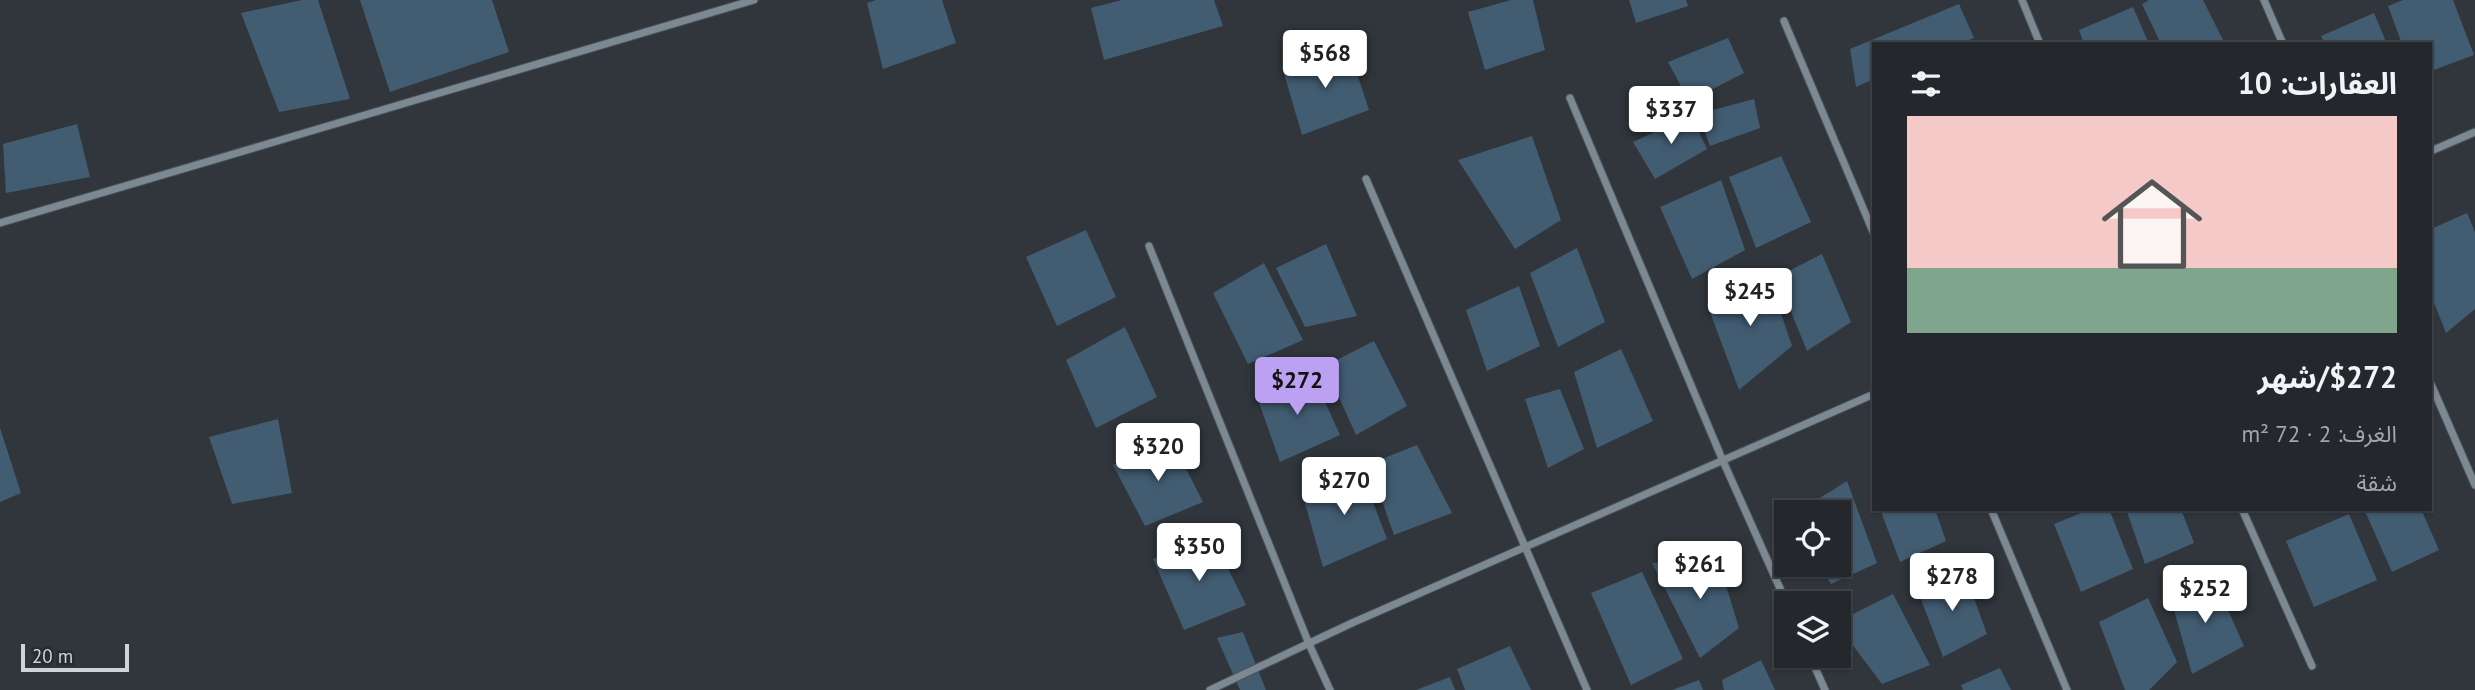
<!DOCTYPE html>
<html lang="ar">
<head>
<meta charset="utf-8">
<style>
	:root { --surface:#24282d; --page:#2c3035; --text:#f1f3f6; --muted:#a3a6aa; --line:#414449; --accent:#bca0f2 }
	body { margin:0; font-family:"PT Sans","Noto Sans Arabic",sans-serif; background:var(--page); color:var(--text); direction:rtl; height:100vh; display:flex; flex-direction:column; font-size:26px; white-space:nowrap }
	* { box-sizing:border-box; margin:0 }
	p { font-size:23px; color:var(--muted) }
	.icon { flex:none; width:38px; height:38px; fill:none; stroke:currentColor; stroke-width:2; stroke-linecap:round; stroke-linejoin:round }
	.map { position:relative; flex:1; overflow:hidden; direction:ltr }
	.side { position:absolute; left:1872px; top:42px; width:560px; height:469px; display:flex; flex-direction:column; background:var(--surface); border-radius:0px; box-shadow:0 2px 5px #0004,0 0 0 2px var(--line); direction:rtl }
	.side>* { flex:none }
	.fabs { position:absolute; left:1774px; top:500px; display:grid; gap:14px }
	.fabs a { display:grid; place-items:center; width:77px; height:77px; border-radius:0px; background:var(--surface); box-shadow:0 2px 5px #0004,0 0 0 2px var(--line); font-size:35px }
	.scale { position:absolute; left:21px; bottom:18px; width:108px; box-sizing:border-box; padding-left:7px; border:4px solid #d0d4d7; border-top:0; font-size:19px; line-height:24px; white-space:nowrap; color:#d0d4d7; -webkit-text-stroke:5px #262c31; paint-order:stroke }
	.price { position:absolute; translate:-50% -60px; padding:0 16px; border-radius:7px; background:#fff; color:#222; font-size:23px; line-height:46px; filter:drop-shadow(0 2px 4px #0008) }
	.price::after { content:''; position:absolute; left:50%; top:42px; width:21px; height:16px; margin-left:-10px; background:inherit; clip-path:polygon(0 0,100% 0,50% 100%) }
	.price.on { background:var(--accent); color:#111 }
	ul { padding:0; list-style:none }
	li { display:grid; align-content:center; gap:14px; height:371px; padding:0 35px }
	li span { display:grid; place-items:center; height:217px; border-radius:0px; color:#555 }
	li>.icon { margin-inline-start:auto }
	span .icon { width:126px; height:126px; fill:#fffc; stroke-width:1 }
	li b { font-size:30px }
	h2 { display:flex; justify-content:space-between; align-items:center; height:84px; padding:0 35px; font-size:30px }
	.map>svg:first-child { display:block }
	.building { fill:#425c72 }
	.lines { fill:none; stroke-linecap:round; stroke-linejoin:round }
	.minor-casing { stroke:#4d5258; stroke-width:9 }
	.minor { stroke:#7c8892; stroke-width:7 }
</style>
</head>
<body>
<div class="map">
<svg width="2475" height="690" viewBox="0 0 2475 690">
	<rect width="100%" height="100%" fill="#30363c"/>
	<!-- building -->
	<path class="building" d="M302,0H318L350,99L279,112L241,13Z
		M360,0H492L509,52L390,92Z
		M876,0H942L956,43L883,69L867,3Z
		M1122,0H1214L1223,26L1104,60L1091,8Z
		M1511,0H1533L1545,50L1485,70L1468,12Z
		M1629,0H1686L1688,6L1636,23Z
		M2149,0H2203L2225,44H2161L2142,4Z
		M2403,0H2453L2474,55L2431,71V44H2402L2388,6Z
		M1959,4L1974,38L1960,44H1874V79L1856,87L1850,49Z
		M2133,7L2149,44H2084L2079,30Z
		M2374,13L2387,44H2325L2321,36Z
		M1728,38L1744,73L1689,101L1668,62Z
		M1348,46L1369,110L1302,135L1282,67Z
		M1754,99L1760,128L1710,146L1698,114Z
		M1691,115L1707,149L1655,179L1633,142Z
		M77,124L90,177L6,193L3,144Z
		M1532,136L1561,220L1515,249L1458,160Z
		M1781,156L1811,222L1756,248L1729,177Z
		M1721,180L1745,250L1692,279L1660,207Z
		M2467,213L2475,232V309L2446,333L2431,295V229Z
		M1086,230L1116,297L1057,326L1026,257Z
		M1326,244L1357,316L1305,327L1276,268Z
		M1577,248L1605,322L1558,347L1530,273Z
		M1822,254L1851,322L1807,351L1777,277Z
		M1264,263L1303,340L1248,364L1213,293Z
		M1767,272L1792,346L1739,390L1707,304Z
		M1519,286L1540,346L1487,371L1466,310Z
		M1125,327L1157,397L1096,428L1066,360Z
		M1374,341L1407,406L1356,435L1325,366Z
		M1621,349L1653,421L1597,448L1574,372Z
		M1311,371L1340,435L1280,462L1257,397Z
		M1560,389L1584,449L1548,468L1525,399Z
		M278,419L292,493L232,504L209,437Z
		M0,428L21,493L0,502Z
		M1172,441L1203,502L1145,526L1113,465Z
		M1417,445L1452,513L1394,535L1369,464Z
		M1359,466L1387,539L1323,567L1303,496Z
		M1847,481L1877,563L1831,584L1820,565H1839V513H1796Z
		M1880,509H1935L1946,541L1900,562Z
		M2091,509H2109L2133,569L2081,592L2054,524Z
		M2126,509H2181L2194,543L2145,564Z
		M2364,509H2421L2439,550L2392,572Z
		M2349,514L2377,580L2314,607L2286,541Z
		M1213,538L1246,605L1184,630L1153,559Z
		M1718,559L1739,628L1700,658L1652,563Z
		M1964,571L1987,634L1943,657L1917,589Z
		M1642,572L1683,659L1631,685L1591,593Z
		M2215,581L2244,646L2192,674L2169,592Z
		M1893,594L1930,665L1882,684L1839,627V621Z
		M2148,598L2177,662L2149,690H2125L2099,622Z
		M1243,632L1266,690H1240L1217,638Z
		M1510,646L1531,690H1465L1457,669Z
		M1761,660L1775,690H1724L1722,680Z
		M2000,668L2011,690H1963L1961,685Z
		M1450,677L1455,690H1416Z
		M1699,680L1703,690H1672Z"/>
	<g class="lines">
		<!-- minor casing -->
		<g class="minor-casing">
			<path id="minor" d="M2022,0L2040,44
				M2264,0L2283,44
				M1784,21L1874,234
				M1570,98L1723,461L1787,604
				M2431,151L2475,132
				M1366,179L1587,690
				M0,223L754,0
				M1149,246L1309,644L1330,690
				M2431,384L2475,485
				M1991,509L2067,690
				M2242,509L2312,666
				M1810,656L1825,690
				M1210,690L1352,623L1874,394"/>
		</g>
		<!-- minor -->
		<use href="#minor" class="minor"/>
	</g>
</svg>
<div class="fabs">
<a><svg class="icon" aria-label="locate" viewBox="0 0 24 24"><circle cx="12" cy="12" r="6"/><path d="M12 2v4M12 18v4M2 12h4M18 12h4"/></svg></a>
<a><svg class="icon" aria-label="layers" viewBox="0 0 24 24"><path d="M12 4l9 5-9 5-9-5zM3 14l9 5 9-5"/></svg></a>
</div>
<div class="scale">20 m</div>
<b class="price" style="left:1325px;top:90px">$568</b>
<b class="price" style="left:1671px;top:146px">$337</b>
<b class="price" style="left:1750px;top:328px">$245</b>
<b class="price on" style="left:1297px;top:417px">$272</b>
<b class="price" style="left:1158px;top:483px">$320</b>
<b class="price" style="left:1344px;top:517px">$270</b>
<b class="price" style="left:1199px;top:583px">$350</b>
<b class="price" style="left:1700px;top:601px">$261</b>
<b class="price" style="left:1952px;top:613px">$278</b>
<b class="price" style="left:2205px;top:625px">$252</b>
<section class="side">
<h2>العقارات: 10<svg class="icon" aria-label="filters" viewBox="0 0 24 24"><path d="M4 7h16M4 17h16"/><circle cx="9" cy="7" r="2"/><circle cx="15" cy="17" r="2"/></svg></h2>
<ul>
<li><span style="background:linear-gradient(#f6c9c9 70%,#7fa58c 0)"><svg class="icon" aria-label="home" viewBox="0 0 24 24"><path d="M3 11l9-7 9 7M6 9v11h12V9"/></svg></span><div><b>$272/شهر</b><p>الغرف: 2 · 72 m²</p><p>شقة</p></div></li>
</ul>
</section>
</div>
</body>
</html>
